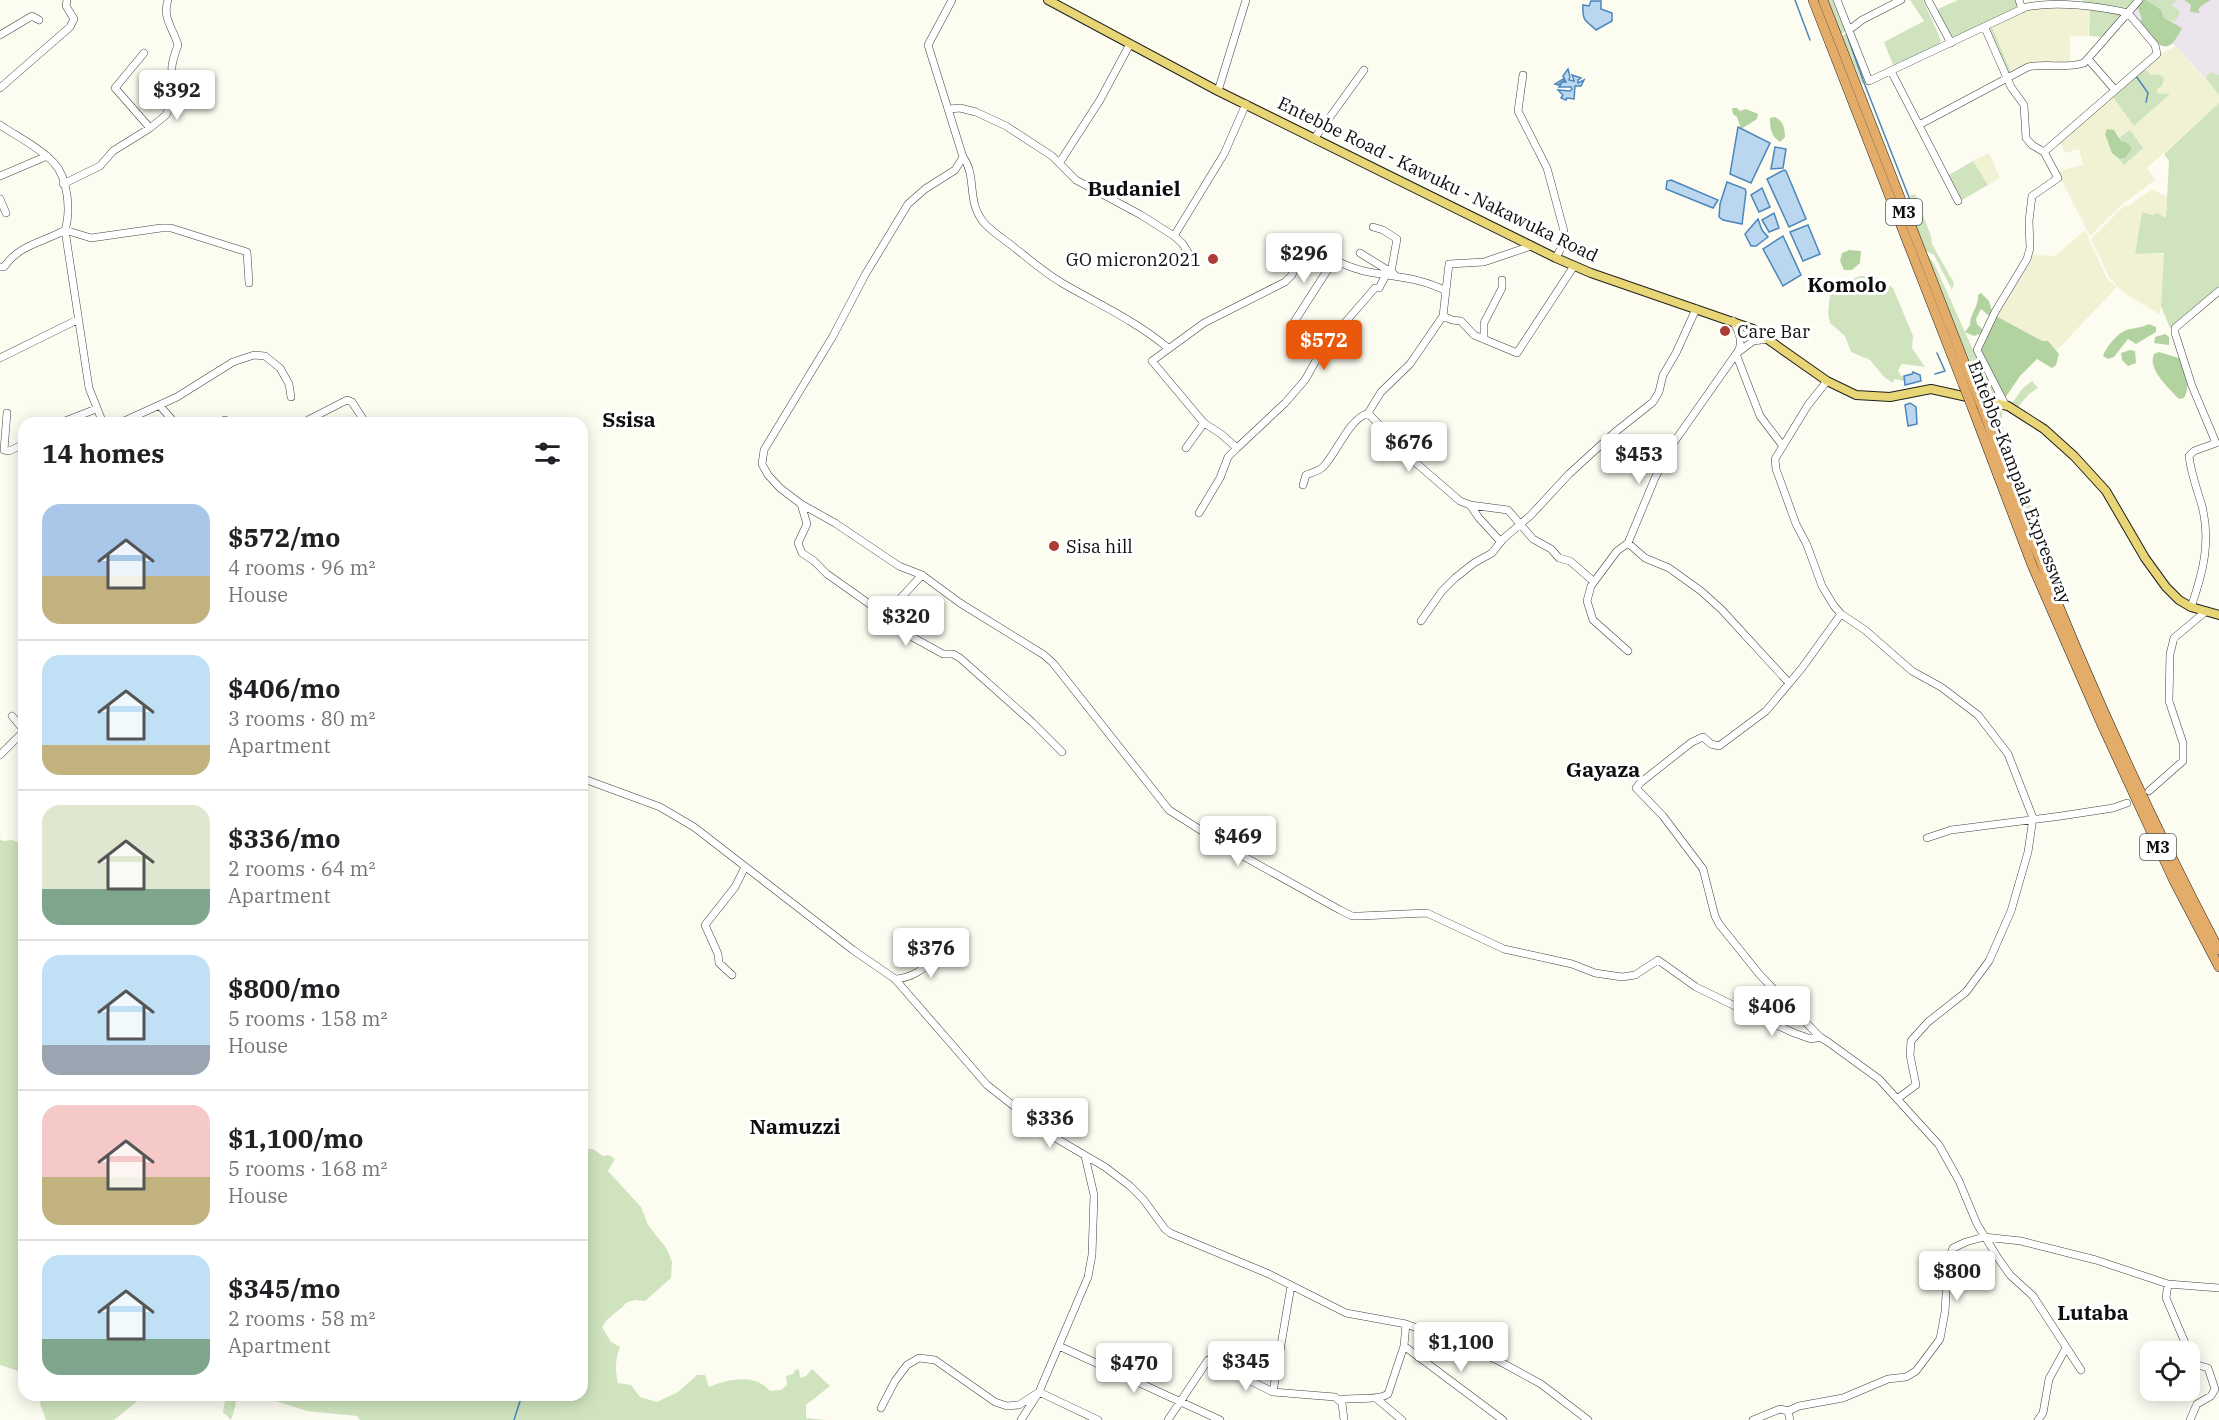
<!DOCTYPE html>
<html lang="en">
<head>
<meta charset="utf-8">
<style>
	:root { --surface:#fff; --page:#f6f6f6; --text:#202124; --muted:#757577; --line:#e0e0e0; --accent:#ea580c }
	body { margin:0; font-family:"IBM Plex Serif",serif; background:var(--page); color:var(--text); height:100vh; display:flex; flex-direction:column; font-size:22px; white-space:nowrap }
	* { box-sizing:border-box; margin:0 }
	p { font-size:20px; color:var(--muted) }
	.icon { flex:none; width:33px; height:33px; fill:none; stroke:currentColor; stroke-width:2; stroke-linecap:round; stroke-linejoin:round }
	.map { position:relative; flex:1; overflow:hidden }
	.details { position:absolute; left:18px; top:417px; width:570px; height:984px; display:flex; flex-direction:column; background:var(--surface); border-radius:18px; box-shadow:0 3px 15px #0003 }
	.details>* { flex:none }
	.controls { position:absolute; left:2140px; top:1341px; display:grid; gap:12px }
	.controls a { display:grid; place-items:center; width:60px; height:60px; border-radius:12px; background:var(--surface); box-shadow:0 3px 15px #0003; font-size:30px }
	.price { position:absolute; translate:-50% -51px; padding:0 14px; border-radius:6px; background:#fff; color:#222; font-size:20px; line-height:39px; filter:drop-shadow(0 2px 3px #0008) }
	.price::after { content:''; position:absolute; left:50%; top:36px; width:18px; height:14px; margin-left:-9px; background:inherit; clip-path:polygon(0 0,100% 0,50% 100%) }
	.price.active { background:var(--accent); color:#fff }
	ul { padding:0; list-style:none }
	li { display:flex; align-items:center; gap:18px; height:150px; padding:0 24px }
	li+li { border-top:2px solid var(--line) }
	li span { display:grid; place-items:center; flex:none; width:168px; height:120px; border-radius:18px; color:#555 }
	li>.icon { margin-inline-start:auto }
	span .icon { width:72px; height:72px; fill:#fffc; stroke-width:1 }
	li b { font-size:26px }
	h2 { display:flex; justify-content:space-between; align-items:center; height:72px; padding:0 24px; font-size:26px }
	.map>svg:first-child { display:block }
	.industrial { fill:#ebe4ec }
	.farmland { fill:#f1f1d4; fill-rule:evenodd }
	.green { fill:#cfe4be }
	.forest { fill:#b2d39f }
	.water { fill:#bbd7ef; stroke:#4b86bd; stroke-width:1.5 }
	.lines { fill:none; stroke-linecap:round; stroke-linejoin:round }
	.stream { stroke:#4b86bd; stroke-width:1.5 }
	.minor-casing { stroke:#414141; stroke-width:8 }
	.major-casing { stroke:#1f1f1f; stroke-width:10 }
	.highway-casing { stroke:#1f1f1f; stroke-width:10 }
	.minor { stroke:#fff; stroke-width:7 }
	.major { stroke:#e8d676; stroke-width:8 }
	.highway { stroke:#e3ac69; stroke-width:9 }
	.highway-bridge-casing { stroke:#1f1f1f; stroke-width:10; stroke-linecap:butt }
	.highway-bridge { stroke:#e3ac69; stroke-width:9 }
	.poi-dot { fill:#ae3b36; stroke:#fff; stroke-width:2 }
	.labels { text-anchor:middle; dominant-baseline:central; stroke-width:6; stroke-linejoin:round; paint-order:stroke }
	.shield { fill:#fff; stroke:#565656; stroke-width:1.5 }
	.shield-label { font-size:16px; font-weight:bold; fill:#0e0e0e }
	.street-label { font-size:18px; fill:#0e0e0e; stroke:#fff }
	.poi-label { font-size:18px; fill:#0e0e0e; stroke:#fff; text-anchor:start }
	.quarter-label { font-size:21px; font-weight:bold; fill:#0e0e0e; stroke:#fff }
</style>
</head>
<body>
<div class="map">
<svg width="2219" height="1420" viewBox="0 0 2219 1420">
	<rect width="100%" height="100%" fill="#fdfcf1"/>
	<!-- industrial -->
	<path class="industrial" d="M2142,0H2219V75L2211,72L2205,78L2174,44L2159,46L2131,14Z"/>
	<!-- farmland -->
	<path class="farmland" d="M2040,8L2090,10L2088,36H2070V63L2041,62L2012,74L1992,27L2029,9Z
		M2176,46L2219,95V103L2147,168L2155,180L2124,203L2090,236L2057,171L2083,165L2079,149L2065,153L2061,144L2057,146L2112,96L2134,126L2141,120L2170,94L2158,93L2156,88L2162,86L2164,78L2151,75L2145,69L2162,53ZM2114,130L2120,137L2130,130L2124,165L2112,153Z
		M1989,153L2000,178L1988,185L1973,161Z
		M2152,189L2167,197L2166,219L2142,212L2135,254H2164L2161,308L2159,314L2123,292L2109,277L2091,239L2125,205L2128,206Z
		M2085,230L2107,279L2117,287L2057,350L1996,316L2031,261V255L2055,256Z"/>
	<!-- green -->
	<path class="green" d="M1828,0H1836L1848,30L1841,34Z
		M1910,0H1923L1941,40L1938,46L1893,65L1884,42L1924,21Z
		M1958,0H2017L2018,5L2013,11L1954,39L1949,37L1936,10Z
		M2083,0H2136L2126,11L2082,5Z
		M2147,0H2178L2171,5L2179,10V15L2174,22L2164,18L2161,10L2149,4Z
		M2090,10L2120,13L2122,14L2102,37L2089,36Z
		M1992,27L2012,74L2009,75L1989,30Z
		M1848,32L1867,81L1862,84L1842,36Z
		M2145,69L2151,75L2158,74L2164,78L2162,86L2157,89L2158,93L2170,94L2134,126L2112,96Z
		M2211,72L2219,75V95L2205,78Z
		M2219,103V286L2170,328L2161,306L2164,253L2135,254L2142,212L2153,215L2157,213L2166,218L2169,161L2164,154Z
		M2130,130L2143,148L2124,165L2119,159L2125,158L2120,137Z
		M1973,161L1988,185L1962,200L1959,199L1947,176Z
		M1915,194L1931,236L1932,244L1954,283L1952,290L1934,255L1926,251L1912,216L1911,212L1916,210L1910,196Z
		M1925,253L1934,263L1978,361L1993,385L1997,395L1978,389Z
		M1860,276L1877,278L1893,288L1913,336L1912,348L1925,367L1902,364L1898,370L1901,376H1904V381L1894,379L1893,383L1884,377L1870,360L1851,352L1845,336L1830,323L1828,313L1831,287Z
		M2032,381L2038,388L2029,394L2018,407L2012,403L2022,389Z
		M1984,406L1997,407L2002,410C2000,441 2024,489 2036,518L2030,521Z
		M0,839L3,841L12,840L20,843L24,840V1373L0,1365Z
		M582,1149H593L603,1156L609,1155L615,1159L608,1171L641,1207L648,1225L667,1249L672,1262L671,1278L645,1301L636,1300L627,1302C620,1311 608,1316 602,1327L611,1342L620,1347C615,1360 615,1370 618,1383L631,1385L640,1397L657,1402L678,1392L697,1375H705L709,1387C728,1379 755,1373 770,1391L781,1390L787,1385L786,1376L793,1374L795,1370L799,1369L800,1378L806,1376L812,1369L830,1386L806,1405V1418L826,1420H360L357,1416L307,1411L257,1395H582Z
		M42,1395H145L114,1420H46L40,1404Z
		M225,1395H234L236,1404L231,1420L223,1412L226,1396Z"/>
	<!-- forest -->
	<path class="forest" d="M2141,0H2146L2161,10L2164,18L2182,28C2165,63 2157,41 2140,21L2142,19L2137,5Z
		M2184,0H2211L2201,6L2198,10L2200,13L2190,12L2191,5Z
		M1732,108H1737L1740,111L1746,109L1758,114L1757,119L1741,129L1737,117L1733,114Z
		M1775,117C1783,121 1785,128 1785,137L1780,142C1771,136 1770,128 1770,118Z
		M2107,129L2114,130L2122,142H2126L2132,148L2125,158L2119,159L2112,153L2105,134Z
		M1849,250L1861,251L1860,263L1852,270H1844L1840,261L1842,253Z
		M1981,293L1989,301L1993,314L1988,315L1981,309L1976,319L1977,324L1982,329V333L1974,336L1965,332L1970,325C1970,313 1979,307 1978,295Z
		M1996,316L2042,341H2048L2059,354L2056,365L2052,368L2037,359L2020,376L2005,398L1978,351L1990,326L1987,321L1990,317Z
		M2149,324L2156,327V332L2136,344L2128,339L2114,357L2108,359L2103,356C2107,346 2119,330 2131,329C2139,327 2140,328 2149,324Z
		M2165,334L2169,337V345L2154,343L2155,337Z
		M2130,350L2135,351L2136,363L2128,366L2122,360L2121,353Z
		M2159,352L2179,358C2183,372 2192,384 2184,398L2179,399C2169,388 2147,369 2154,354Z"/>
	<!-- water -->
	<path class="water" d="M1591,1H1601V9L1612,13V21L1596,30C1586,20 1582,22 1583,5L1589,6Z
		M1568,69L1570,77L1569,80L1574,81L1572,75L1581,78L1578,80V83L1584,80L1581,86H1575L1574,99L1567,98L1566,100L1561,98L1563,95L1558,90L1570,91L1572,89L1571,87H1559L1562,82L1558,85L1555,84L1563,79L1564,81L1562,82H1566L1563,76Z
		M1738,127L1770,143L1751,183L1730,174Z
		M1775,147L1786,149L1783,168L1771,169Z
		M1784,170L1786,171L1806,219L1789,227L1767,179Z
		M1671,180L1718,200L1713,208L1666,189L1667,181Z
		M1727,182L1745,189L1746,192L1742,224L1723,220L1719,217L1720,204Z
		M1762,188L1770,207L1759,212L1751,195Z
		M1774,213L1779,228L1769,232L1762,220Z
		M1758,219L1762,230L1768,237L1756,246H1751L1745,234Z
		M1808,225L1820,254L1803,261L1790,232Z
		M1783,236L1801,275L1783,286L1763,249Z
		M1913,372L1920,375L1921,381L1905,385L1904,376L1912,374Z
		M1910,403L1916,407L1917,424L1908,426L1905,405Z"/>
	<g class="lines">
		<!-- stream -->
		<path class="stream" d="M1795,0L1810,40
			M1847,35L1863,80L1914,210
			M2136,76L2148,93L2146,102
			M1935,374L1945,371L1937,353
			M514,1420L522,1395"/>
		<!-- minor casing -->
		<g class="minor-casing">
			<path id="minor" d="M952,0L928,45L963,157L955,170L925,189L908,204L865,275L833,336L764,450L762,464L768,475L780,488L801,504L835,523L899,566L922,575L960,603L1044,655L1053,663L1169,810L1232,850L1340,910L1352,916H1360L1427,913L1504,949L1572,964L1595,973L1622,977L1635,975L1658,960L1696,987L1735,1006L1794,1033L1811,1039L1820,1037L1828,1042L1879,1079L1939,1145L1959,1181L1977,1224L1998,1258L2010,1275L2033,1296L2081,1370
				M1837,0L1869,81L2026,7C2056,1 2099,6 2128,13L2155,45L2157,54L2044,152
				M1928,0L1951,43
				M2019,0L2022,9
				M1985,28L2011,87L2024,105L2026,138L2032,145L2044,152L2058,178L2032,196L2029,221L2030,248L2027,259L1995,312L1977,350L2005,404
				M1849,30L1862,20L1901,0
				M0,35L32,16L39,20
				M144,53L115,88L150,128
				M2088,59L2115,90
				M1891,71L1958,201
				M1523,75L1518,111L1547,168L1564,231L1561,248L1556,258
				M0,88L70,27L74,19L66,6L67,0
				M1218,91L1246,0
				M949,109L960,108L976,112L1006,126L1052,156L1076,180L1141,215L1174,236
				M0,125C18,137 39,147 54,163C68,178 71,211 65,230L89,388L103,423
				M1919,125L2028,67C2046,63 2067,69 2084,63L2139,0
				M1314,139L1364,70
				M963,157C978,177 965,203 986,225C994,233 1005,240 1015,248C1030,260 1045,273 1062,283C1098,304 1136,321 1168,348
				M1060,162L1100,100L1130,44
				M0,176L47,156
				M63,184L100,166L113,151L150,128L166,115L169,108L181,100L183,94C169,71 169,70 178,45C173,28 162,18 168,0
				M0,199L6,213
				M1373,227L1383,230L1397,239L1391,272
				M1360,253L1394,274
				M1191,257L1182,243L1174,236L1224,154L1246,104
				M0,267H4C20,244 42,243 65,230L91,238L161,228H171L247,252L249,283
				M1443,316L1452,320L1461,321L1474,335L1517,353L1574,266
				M1733,321C1739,331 1744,345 1736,354L1760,416L1782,445
				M1294,322L1334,260
				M1484,338V323L1502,288V280
				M0,358L77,320
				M1827,381L1808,405L1775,459L1776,469L1796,524L1807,545L1822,586L1834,606L1841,614L1865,630L1912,671L1941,687L1978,715L2008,754L2033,818L2028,852L2011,911L1989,961L1966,992L1928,1022L1911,1041L1910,1055L1916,1085L1897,1099
				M160,406L175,423
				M7,413L4,450L9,451L24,444
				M1368,413L1408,456L1460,501L1470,505L1508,510L1533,539L1551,549L1559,558L1570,561L1593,581
				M60,423L96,409
				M120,423L177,397L233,362L254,355L265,356L280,368L289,384L291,397
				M215,423L225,420L230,423
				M302,423L347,400L352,402L365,422
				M1186,448L1204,423
				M1237,448L1285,403L1305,380L1319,355L1335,334L1375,288H1379L1386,275
				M1303,485L1306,475C1311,473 1319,471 1323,467C1337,453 1348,420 1368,413L1381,392L1410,364L1443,316L1449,264L1484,262L1531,246
				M801,504L807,524L798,543L802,553L814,561L827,574L885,615L914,638L943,654H953L960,658L1032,722L1062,752
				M1470,505L1479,518L1501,542
				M1199,513L1220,478L1228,457L1237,448L1221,434L1204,423L1152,361L1204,323L1285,282L1292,275L1304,244C1323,255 1343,266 1364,271C1392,277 1420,277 1446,291
				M1628,543L1645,558L1669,568L1701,591L1721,609L1789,683
				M2191,607C2203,573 2211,542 2202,506C2197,489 2191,474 2189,456L2194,451L2216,443L2192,386L2175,333V328L2219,291
				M885,615L922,575
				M1421,621L1442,591L1455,578L1474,563L1492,553L1503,539L1531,515L1569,474L1614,433L1653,402L1659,392L1663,375L1676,353L1696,309
				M1628,651L1593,620L1587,601L1591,586L1617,551L1628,543L1655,478L1672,445L1736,354L1753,341L1769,339
				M0,755L23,732L22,728L12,716
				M582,776L584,779L660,807L694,827L853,950L895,979L987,1085L1052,1136L1105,1167L1130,1186L1143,1199L1165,1229L1170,1233L1269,1274L1346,1313L1406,1324L1455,1342L1497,1360L1541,1384L1588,1420
				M2149,791L2183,761V743L2169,701L2170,654L2174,638L2205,612
				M1927,838L1951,830L2061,816L2113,808L2127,803
				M732,975L719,963L718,954L705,925L735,887L745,867
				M895,979C920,978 934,957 954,945
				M1820,1037L1760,975L1719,924L1715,916L1703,869L1663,816L1636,788L1640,783L1692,742L1703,737L1711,744L1719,746L1766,711L1802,668L1841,614
				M2168,1284L2166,1298L2189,1352
				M1059,1346L1220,1420
				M1404,1346L1503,1420
				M2190,1353L2194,1364L2208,1368L2215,1389L2211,1396L2197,1404L2190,1420
				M1273,1392L1291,1286
				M1377,1399L1402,1420
				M1339,1400C1353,1397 1379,1401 1388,1394L1404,1346L1406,1324
				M881,1408L895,1381L907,1365L919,1358L935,1360L995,1402L1007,1406L1019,1405L1039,1392L1088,1277L1092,1255L1094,1195L1085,1156
				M1788,1411L1790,1420
				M1021,1420L1039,1392L1098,1420
				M1168,1420L1208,1360L1273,1392L1335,1397L1342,1403L1344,1420
				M1753,1420L1780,1409L1788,1411L1799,1406L1843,1398L1888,1379L1906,1377L1916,1371L1940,1339L1945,1312L1948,1260L1953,1248L1966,1242L1984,1237L2021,1241L2096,1260L2168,1284L2219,1288
				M2038,1420L2043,1413L2049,1379L2066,1348"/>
		</g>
		<!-- major casing -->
		<g class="major-casing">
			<path id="major" d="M1048,0L1218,91L1556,258L1591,273L1753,329L1827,381L1856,395L1890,397L1931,389L2008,406L2044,429L2074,456L2106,491L2145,558L2166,587L2179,600L2191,607L2219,615"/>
		</g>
		<!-- highway casing -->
		<g class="highway-casing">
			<path id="highway" d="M1813,0L1963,384
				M1823,0L1972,382
				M1972,407L2032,565L2102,725L2174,881L2219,967
				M1982,407C2049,593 2127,775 2219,950"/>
		</g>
		<!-- minor -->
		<use href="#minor" class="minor"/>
		<!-- major -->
		<use href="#major" class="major"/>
		<!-- highway -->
		<use href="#highway" class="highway"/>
		<!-- highway-bridge casing -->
		<g class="highway-bridge-casing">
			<path id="highway-bridge" d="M1972,382L1982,407
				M1963,384L1972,407"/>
		</g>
		<!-- highway-bridge -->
		<use href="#highway-bridge" class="highway-bridge"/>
	</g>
	<!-- markers -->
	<g class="poi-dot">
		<circle cx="1213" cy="259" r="6"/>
		<circle cx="1725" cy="331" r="6"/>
		<circle cx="1054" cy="546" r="6"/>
	</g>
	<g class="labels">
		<!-- shield labels -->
		<g class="shield">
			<rect x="1886" y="199" width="36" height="26" rx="4.5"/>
			<rect x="2140" y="834" width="36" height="26" rx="4.5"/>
		</g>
		<g class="shield-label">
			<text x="1904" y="212">M3</text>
			<text x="2158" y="847">M3</text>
		</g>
		<!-- street labels -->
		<g class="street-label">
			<text transform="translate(1438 179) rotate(26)">Entebbe Road - Kawuku - Nakawuka Road</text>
			<text transform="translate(2020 482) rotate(69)">Entebbe-Kampala Expressway</text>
		</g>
		<!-- poi labels -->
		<g class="poi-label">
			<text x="1201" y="259" text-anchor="end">GO micron2021</text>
			<text x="1737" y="331">Care Bar</text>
			<text x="1066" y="546">Sisa hill</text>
		</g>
		<!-- quarter labels -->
		<g class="quarter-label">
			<text x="1134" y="188">Budaniel</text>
			<text x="1847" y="284">Komolo</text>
			<text x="629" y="419">Ssisa</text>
			<text x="1603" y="769">Gayaza</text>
			<text x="795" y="1126">Namuzzi</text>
			<text x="2093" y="1312">Lutaba</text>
		</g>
	</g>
</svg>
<div class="controls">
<a><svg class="icon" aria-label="locate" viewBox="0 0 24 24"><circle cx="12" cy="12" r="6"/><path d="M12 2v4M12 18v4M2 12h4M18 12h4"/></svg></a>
</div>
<b class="price" style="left:177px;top:121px">$392</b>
<b class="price" style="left:1304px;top:284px">$296</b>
<b class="price active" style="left:1324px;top:371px">$572</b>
<b class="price" style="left:1409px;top:473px">$676</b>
<b class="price" style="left:1639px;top:485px">$453</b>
<b class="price" style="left:906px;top:647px">$320</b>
<b class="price" style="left:1238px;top:867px">$469</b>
<b class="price" style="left:931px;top:979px">$376</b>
<b class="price" style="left:1772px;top:1037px">$406</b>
<b class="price" style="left:1050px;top:1149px">$336</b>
<b class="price" style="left:1957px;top:1302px">$800</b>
<b class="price" style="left:1461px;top:1373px">$1,100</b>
<b class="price" style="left:1246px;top:1392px">$345</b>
<b class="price" style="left:1134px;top:1394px">$470</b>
<section class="details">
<h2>14 homes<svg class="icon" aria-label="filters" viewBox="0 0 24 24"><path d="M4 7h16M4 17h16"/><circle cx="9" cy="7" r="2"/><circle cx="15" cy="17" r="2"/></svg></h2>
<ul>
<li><span style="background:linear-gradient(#a9c7e8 60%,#c2b280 0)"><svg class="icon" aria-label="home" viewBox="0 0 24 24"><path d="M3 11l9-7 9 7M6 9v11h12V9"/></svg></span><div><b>$572/mo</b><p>4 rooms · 96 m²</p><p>House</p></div></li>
<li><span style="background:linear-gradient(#bfe0f5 75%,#c2b280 0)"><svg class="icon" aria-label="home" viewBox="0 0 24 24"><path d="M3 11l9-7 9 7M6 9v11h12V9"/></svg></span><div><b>$406/mo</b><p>3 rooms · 80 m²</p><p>Apartment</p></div></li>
<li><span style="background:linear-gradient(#dfe7d0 70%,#7fa58c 0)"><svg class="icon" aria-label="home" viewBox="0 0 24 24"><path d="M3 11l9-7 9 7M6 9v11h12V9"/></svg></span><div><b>$336/mo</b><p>2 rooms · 64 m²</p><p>Apartment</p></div></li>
<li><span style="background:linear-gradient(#bfe0f5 75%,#9aa5b1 0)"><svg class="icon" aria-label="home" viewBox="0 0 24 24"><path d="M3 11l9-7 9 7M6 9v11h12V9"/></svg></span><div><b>$800/mo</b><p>5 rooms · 158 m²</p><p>House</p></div></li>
<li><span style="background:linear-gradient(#f6c9c9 60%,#c2b280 0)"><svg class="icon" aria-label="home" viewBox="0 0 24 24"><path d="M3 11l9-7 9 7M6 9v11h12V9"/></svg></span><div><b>$1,100/mo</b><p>5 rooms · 168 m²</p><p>House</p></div></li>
<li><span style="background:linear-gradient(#bfe0f5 70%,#7fa58c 0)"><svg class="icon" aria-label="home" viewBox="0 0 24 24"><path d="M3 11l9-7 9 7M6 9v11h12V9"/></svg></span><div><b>$345/mo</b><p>2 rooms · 58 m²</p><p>Apartment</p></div></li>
</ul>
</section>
</div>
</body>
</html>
